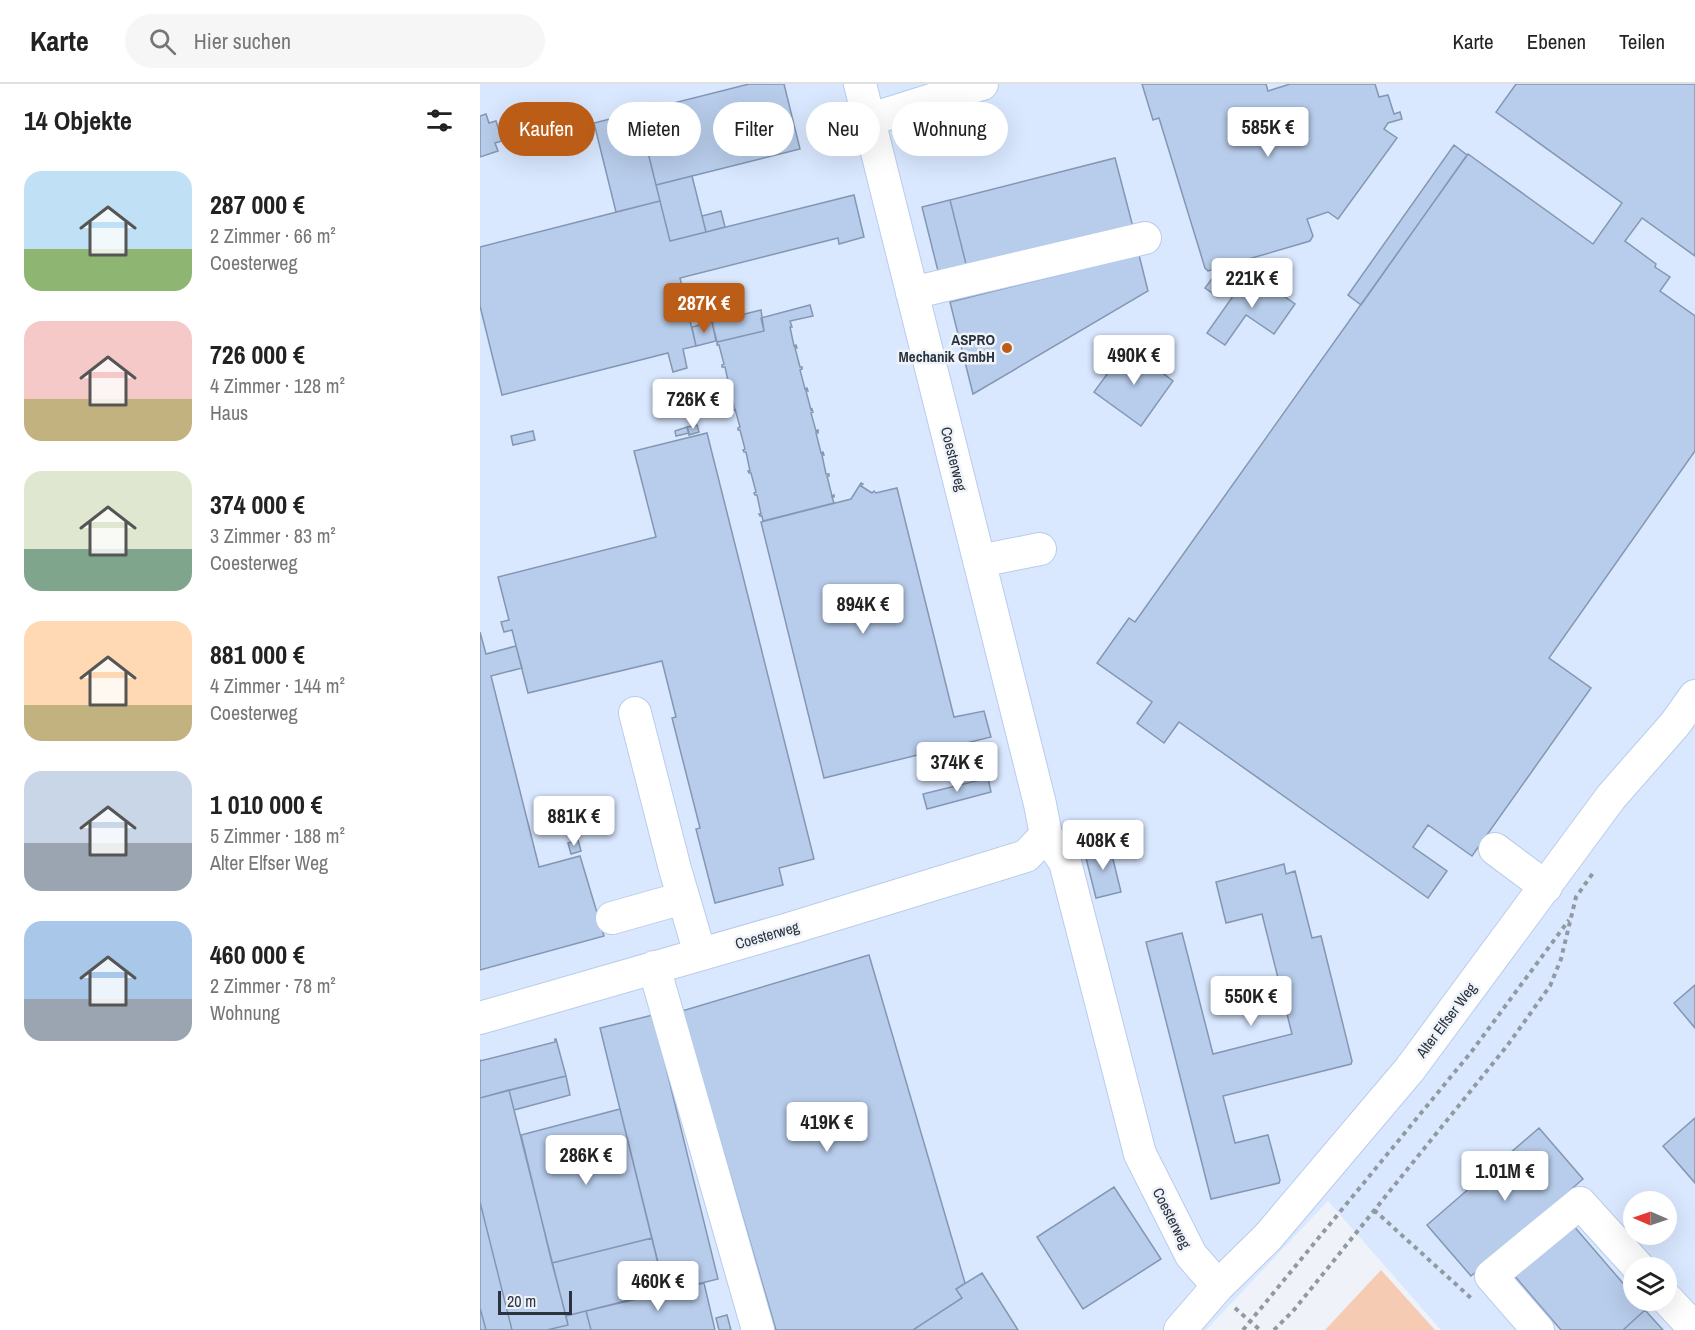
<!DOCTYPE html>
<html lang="de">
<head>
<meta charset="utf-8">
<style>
	:root { --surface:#fff; --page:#f6f6f6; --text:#222; --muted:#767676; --line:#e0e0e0; --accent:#bc5d17 }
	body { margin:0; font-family:"Archivo Narrow",sans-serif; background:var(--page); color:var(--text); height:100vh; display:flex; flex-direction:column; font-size:22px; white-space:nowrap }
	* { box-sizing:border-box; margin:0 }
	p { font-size:20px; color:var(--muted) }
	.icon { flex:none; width:33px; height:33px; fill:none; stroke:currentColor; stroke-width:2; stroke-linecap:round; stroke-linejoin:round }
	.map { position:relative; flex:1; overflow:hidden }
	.sheet { display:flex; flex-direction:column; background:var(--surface); width:480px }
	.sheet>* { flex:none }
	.banner { position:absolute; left:18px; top:18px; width:570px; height:54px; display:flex; gap:12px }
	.needle { width:39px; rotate:272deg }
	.tools { position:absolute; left:1143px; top:1107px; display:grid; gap:12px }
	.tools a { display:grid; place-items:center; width:54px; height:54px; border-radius:50%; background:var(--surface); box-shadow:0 6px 24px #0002; font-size:30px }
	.scale { position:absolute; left:18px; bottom:15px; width:74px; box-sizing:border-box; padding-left:6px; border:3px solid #2a333e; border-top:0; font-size:16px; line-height:21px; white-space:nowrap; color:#2a333e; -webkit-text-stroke:4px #eff3f9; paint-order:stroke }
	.price { position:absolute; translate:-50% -51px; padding:0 14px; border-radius:6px; background:#fff; color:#222; font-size:20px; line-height:39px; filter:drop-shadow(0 2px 3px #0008) }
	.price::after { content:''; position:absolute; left:50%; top:36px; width:18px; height:14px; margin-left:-9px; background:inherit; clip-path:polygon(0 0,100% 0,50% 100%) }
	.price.selected { background:var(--accent); color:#fff }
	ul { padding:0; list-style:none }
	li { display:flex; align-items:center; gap:18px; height:150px; padding:0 24px }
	li span { display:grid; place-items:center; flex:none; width:168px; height:120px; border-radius:18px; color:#555 }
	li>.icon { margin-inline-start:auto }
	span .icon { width:72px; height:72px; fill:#fffc; stroke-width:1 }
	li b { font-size:26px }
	h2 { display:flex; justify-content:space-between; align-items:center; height:72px; padding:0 24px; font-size:26px }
	.chip { padding:0 21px; border-radius:27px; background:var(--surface); box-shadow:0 6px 24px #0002; font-size:21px; line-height:54px }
	.chip.selected { background:var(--accent); color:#fff }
	header { display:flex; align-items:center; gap:36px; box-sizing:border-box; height:84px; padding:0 30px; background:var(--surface); border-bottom:2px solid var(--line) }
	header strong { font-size:28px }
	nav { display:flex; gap:33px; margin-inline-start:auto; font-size:21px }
	.search { width:420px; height:54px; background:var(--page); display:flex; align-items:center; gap:15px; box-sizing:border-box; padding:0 21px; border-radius:33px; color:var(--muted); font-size:22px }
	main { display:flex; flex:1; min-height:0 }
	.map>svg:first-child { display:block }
	.built { fill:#d9e8ff; fill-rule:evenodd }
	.green { fill:#f6cbb3 }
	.building { fill:#b8cdeb; stroke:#8397b3; stroke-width:1.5 }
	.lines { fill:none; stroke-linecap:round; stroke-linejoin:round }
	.minor-casing { stroke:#b8ccea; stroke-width:34 }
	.path { stroke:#9399a1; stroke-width:4; stroke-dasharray:4.5 4.5; stroke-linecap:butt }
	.minor { stroke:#fff; stroke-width:32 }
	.poi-dot { fill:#bc5d17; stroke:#eff3f9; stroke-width:2 }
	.labels { text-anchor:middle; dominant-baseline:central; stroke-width:5; stroke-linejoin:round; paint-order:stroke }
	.poi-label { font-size:15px; font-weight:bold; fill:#2a333e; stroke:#eff3f9; text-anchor:end }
	.street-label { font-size:15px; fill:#2a333e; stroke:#eff3f9 }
</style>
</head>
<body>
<header>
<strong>Karte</strong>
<div class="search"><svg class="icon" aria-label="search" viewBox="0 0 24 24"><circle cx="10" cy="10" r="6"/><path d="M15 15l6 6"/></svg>Hier suchen</div>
<nav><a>Karte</a><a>Ebenen</a><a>Teilen</a></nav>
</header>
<main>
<section class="sheet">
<h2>14 Objekte<svg class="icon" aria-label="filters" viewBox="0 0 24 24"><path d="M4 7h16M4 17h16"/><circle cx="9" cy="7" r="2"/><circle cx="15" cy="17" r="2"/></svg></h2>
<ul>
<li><span style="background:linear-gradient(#bfe0f5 65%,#8fb573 0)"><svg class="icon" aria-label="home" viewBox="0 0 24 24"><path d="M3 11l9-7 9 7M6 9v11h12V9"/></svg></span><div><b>287 000 €</b><p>2 Zimmer · 66 m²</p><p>Coesterweg</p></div></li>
<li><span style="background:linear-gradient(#f6c9c9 65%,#c2b280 0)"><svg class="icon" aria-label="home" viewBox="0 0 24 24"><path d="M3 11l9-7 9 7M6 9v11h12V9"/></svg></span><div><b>726 000 €</b><p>4 Zimmer · 128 m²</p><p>Haus</p></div></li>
<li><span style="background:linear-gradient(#dfe7d0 65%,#7fa58c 0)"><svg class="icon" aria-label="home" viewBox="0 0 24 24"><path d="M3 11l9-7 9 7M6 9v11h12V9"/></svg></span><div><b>374 000 €</b><p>3 Zimmer · 83 m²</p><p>Coesterweg</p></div></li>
<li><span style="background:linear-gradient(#ffd9b3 70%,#c2b280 0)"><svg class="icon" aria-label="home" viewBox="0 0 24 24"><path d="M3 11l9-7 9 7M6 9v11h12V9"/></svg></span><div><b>881 000 €</b><p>4 Zimmer · 144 m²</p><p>Coesterweg</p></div></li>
<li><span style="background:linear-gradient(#c9d6e8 60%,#9aa5b1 0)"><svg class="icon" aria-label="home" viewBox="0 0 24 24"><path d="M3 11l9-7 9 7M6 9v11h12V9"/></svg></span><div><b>1 010 000 €</b><p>5 Zimmer · 188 m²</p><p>Alter Elfser Weg</p></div></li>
<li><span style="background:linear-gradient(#a9c7e8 65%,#9aa5b1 0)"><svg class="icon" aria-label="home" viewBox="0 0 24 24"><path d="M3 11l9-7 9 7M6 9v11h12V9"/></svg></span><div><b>460 000 €</b><p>2 Zimmer · 78 m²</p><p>Wohnung</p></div></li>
</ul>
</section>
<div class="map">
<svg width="1215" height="1246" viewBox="0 0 1215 1246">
	<rect width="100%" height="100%" fill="#eff3f9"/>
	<!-- built -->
	<path class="built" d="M0,0H1215V1246H961L848,1117L726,1246H0ZM1154,1118H1186V1150H1154ZM1154,1184H1186V1216H1154Z"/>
	<!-- green -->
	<path class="green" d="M901,1186L955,1246H845Z"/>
	<!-- building -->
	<path class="building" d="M269,0H304L320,65L176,101L158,28Z
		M662,0H786L788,7L810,0H895L899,13L908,11L914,30L920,28L922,35L908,39L904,45L917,54L858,135L848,128L827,135L833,152L830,157L728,187L725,184L679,34L673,36Z
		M1036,0H1215V172L1162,134L1145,157L1176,180L1175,183L1190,193L1180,207L1215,232V367L1069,574L1111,604L992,772L948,741L933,763L967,787L948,814L699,638L684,659L657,639L672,618L617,579L649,534L655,538L988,70L1113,160L1142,119L1016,28Z
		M158,28L180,117L136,128L114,39Z
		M6,30L9,39L16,37L22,57L15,59L18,67L0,73V32Z
		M974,61L987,71L881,221L868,211Z
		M635,74L654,147L488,188L470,116Z
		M212,92L226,148L190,157L176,101Z
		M374,111L384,153L359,160L358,154L200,194L216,262L203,265L207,284L193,288L188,269L22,311L0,222V163L180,117L190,157Z
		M470,116L488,188L460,195L442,123Z
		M241,127L245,143L226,148L222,132Z
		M659,171L668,207L493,310L470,218Z
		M770,188L815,220L794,250L766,231L745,261L727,249Z
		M734,192L747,201L738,213L725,204Z
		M330,221L333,232L310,237L312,243H310L314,262L316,261L317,264H315L320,283H322V285L320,286L325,305L327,304L328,307H326L331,326L332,325L333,328L331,329L336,347L338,346V349H336L341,369L343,368L344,371H342L346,390H349V392H347L352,412L354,411V413H352L354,419L283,437L282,432H280L279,430H281L277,411H275L274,409L276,408L271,389H269L268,387H270L266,368H264L263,366L265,365L260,346H258V344L260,343L255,325L253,326V323H254L250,304H248L247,302L249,301L245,283H242V281L244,280L239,261H237V258L284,247L281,234Z
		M281,226L284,247L237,258L232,238Z
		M232,238L236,257L216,262L212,243Z
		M647,263L655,269L659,264L666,270L663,275L677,285L680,281L687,286L684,290L693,297L661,342L614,308Z
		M217,341L219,348L209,351L207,343Z
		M207,343L209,349L196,352L195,347Z
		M53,347L55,356L33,361L31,352Z
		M227,349L334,775L299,784L303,801L235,819L216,745L220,744L192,634L196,633L182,577L48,609L32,546L24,548L21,538L29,536L18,493L176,453L154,367Z
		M381,399L383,400L381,402L392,409L394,407L396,409L417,404L474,633L504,627L511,653L344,694L281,438L371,415Z
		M0,548L6,570L36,562L42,584L11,592L59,783L100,772L124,852L0,886Z
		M508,694L511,708L447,725L443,710Z
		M98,756L101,767L91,770L88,759Z
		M629,759L641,808L616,814L604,766Z
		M804,780L806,790L815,787L832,854L841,852L872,977L871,980L743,1012L755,1059L788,1051L800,1096L799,1099L731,1115L666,858L702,849L733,970L812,950L782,830L746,839L736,798Z
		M389,871L485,1199L476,1205L482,1214L433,1246H296L202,927Z
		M1215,901V944L1194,919Z
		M173,931L238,1195L185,1208L120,944Z
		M75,955H76L86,992L0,1014V975V977L75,958Z
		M86,992L90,1011L34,1026L29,1006Z
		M29,1006L88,1241L67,1246H32L0,1118V1014Z
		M140,1025L172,1154L72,1179L41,1051Z
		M1215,1034V1099L1183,1062Z
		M1059,1044L1103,1095L991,1192L947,1141Z
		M634,1103L681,1175L603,1225L557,1153Z
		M0,1118L32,1246H6L0,1224Z
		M1092,1140L1154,1212V1216H1157L1165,1226L1143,1246H1081L1033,1190Z
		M172,1154L185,1207L86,1232L72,1179Z
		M502,1189L538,1246H433L482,1214L476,1205Z
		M224,1199L235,1246H111L106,1227Z
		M0,1224L6,1246H0Z
		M1165,1226L1183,1246H1143Z
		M106,1227L111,1246H67L88,1241L86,1232Z
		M247,1231L251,1246H239L236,1234Z"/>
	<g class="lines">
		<!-- minor casing -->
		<g class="minor-casing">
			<path id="minor" d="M380,0L560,720L566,751L585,778L660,1070L711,1171L738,1202
				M388,36L502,0
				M432,209L665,154
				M499,477L560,465
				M155,629L195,785L220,870
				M1015,765L1066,803
				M132,834L203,814
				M174,883L278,1246
				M0,934L305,846L546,772L566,751
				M1186,1214L1215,1245
				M700,1246L738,1202L788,1153L930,985L1131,713L1195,640L1215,612
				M1058,1246L1011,1192L1100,1119L1159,1184"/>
		</g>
		<!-- path -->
		<path class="path" d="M894,1126L991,1214
			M755,1224L780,1246
			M763,1246L992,967L1089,836
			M794,1246L813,1227L1027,962L1070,902L1081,875L1096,813L1113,789"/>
		<!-- minor -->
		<use href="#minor" class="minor"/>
	</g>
	<!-- markers -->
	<circle class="poi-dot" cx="527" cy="264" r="6"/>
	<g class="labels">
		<!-- poi labels -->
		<g class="poi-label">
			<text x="515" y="255">ASPRO<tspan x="515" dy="17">Mechanik GmbH</tspan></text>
		</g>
		<!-- street labels -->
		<g class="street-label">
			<text transform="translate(474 375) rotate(76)">Coesterweg</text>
			<text transform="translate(287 851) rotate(-16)">Coesterweg</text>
			<text transform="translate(966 936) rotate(-53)">Alter Elfser Weg</text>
			<text transform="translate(692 1134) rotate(63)">Coesterweg</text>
		</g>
	</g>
</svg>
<div class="tools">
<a><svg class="needle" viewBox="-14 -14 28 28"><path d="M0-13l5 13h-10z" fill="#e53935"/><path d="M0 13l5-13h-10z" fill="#767676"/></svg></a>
<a><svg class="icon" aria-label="layers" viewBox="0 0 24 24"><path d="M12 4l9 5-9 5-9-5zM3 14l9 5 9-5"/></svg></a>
</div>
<div class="scale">20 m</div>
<b class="price" style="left:788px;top:74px">585K €</b>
<b class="price" style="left:772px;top:225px">221K €</b>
<b class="price selected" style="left:224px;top:250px">287K €</b>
<b class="price" style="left:654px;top:302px">490K €</b>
<b class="price" style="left:213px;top:346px">726K €</b>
<b class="price" style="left:383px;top:551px">894K €</b>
<b class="price" style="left:477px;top:709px">374K €</b>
<b class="price" style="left:94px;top:763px">881K €</b>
<b class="price" style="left:623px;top:787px">408K €</b>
<b class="price" style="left:771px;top:943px">550K €</b>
<b class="price" style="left:347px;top:1069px">419K €</b>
<b class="price" style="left:106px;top:1102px">286K €</b>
<b class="price" style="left:1025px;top:1118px">1.01M €</b>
<b class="price" style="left:178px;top:1228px">460K €</b>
<div class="banner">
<a class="chip selected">Kaufen</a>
<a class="chip">Mieten</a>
<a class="chip">Filter</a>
<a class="chip">Neu</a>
<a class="chip">Wohnung</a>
</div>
</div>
</main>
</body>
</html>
